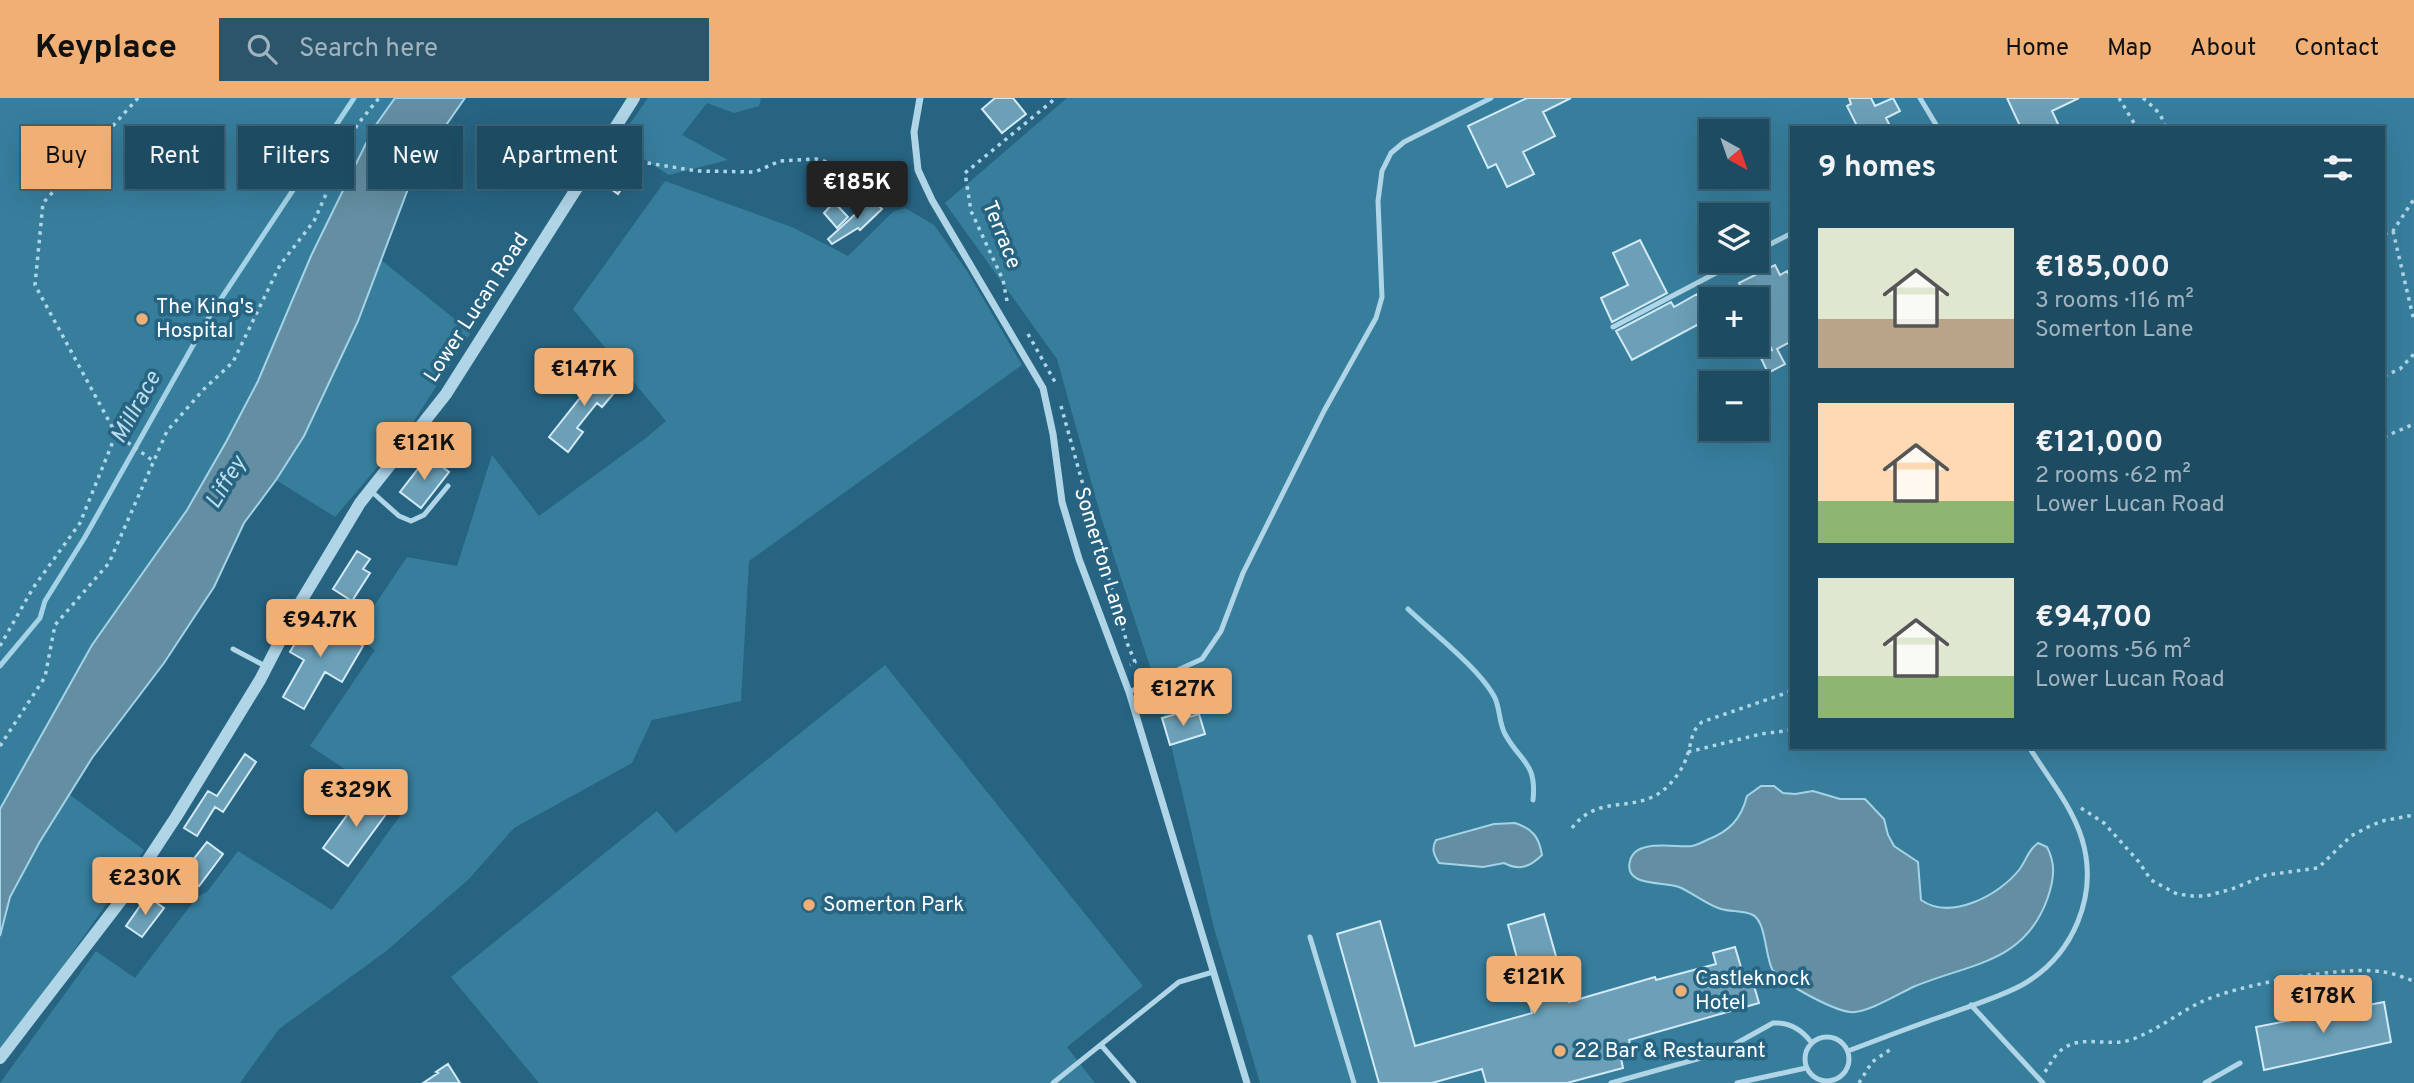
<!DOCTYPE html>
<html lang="en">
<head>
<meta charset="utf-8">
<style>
	:root { --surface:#1d4b62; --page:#2a556b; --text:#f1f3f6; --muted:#a0b3be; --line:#3b6377; --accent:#efaf75 }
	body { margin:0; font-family:Overpass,sans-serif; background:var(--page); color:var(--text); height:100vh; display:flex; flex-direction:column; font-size:26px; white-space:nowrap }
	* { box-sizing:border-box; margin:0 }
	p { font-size:23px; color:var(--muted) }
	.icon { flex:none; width:38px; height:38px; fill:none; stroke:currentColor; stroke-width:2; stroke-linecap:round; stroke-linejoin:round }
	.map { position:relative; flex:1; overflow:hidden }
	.side { position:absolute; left:1790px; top:28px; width:595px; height:623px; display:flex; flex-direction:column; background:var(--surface); border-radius:0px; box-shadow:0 7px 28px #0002,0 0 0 2px var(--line) }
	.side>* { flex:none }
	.hud { position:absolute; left:21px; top:28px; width:665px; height:63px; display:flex; gap:14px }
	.needle { width:46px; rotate:140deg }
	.buttons { position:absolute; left:1699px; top:21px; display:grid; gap:14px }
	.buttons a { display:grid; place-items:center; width:70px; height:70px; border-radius:0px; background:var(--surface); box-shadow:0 7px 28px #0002,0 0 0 2px var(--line); font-size:35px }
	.price { position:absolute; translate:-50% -60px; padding:0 16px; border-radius:7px; background:var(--accent); color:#111; font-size:23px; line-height:46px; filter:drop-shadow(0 2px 4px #0008) }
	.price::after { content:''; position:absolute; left:50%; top:42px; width:21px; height:16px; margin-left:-10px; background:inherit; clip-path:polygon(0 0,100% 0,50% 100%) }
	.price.on { background:#222; color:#fff }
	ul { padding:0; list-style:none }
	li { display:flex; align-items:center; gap:21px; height:175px; padding:0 28px }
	li span { display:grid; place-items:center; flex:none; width:196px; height:140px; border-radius:0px; color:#555 }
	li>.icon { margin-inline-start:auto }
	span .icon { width:84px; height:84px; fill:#fffc; stroke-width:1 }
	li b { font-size:30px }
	h2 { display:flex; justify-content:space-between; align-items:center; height:84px; padding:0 28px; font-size:30px }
	.tag { padding:0 24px; border-radius:0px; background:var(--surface); box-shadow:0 7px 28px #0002,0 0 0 2px var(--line); font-size:24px; line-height:63px }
	.tag.on { background:var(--accent); color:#111 }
	header { display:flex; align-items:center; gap:42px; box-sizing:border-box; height:98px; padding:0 35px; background:var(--accent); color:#111 }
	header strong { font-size:33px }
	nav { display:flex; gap:38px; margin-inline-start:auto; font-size:24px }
	.search { width:490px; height:63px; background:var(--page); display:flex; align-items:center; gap:18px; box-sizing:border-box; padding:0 24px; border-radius:0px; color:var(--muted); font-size:26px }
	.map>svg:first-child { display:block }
	.green { fill:#377e9d; fill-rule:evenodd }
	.water { fill:#648ea2; stroke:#a4d3e7; stroke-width:2 }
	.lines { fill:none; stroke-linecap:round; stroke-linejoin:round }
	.stream { stroke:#a4d3e7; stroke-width:5 }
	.building { fill:#6ba0b8; stroke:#d2eaf5; stroke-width:2 }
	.path { stroke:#afd5e7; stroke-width:3.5; stroke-dasharray:3.5 5; stroke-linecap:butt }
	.service { stroke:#afd5e7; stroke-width:5 }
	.minor { stroke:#afd5e7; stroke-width:7 }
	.tertiary { stroke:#afd5e7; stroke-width:12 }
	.poi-dot { fill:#efaf75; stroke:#276482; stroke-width:2.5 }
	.labels { text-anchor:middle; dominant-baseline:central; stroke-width:7; stroke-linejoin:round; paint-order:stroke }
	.street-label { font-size:21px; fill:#fff; stroke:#276482 }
	.poi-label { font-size:21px; fill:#fff; stroke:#276482; text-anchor:start }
	.water-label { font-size:23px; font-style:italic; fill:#bbdeee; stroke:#276482 }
</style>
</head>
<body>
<header>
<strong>Keyplace</strong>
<div class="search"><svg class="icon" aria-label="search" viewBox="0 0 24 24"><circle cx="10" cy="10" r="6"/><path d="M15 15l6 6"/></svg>Search here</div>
<nav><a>Home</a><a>Map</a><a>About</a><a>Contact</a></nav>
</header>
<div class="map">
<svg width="2414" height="985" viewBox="0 0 2414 985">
	<rect width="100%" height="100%" fill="#276482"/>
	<!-- green -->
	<path class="green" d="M0,0H395L373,31L258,283L226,344L187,412L92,547L0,711Z
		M648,0H761L759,8L734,15L707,5L682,37L728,62L669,77L617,44Z
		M1067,0H2414V985H1260L1214,830L1159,596L1101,419L1057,261L945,105ZM1792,30H2384V649H1792ZM1712,33H1757V79H1712ZM1712,117H1757V163H1712ZM1712,201H1757V247H1712ZM1712,285H1757V331H1712Z
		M665,83L794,130L848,158L894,113L905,110L934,127L967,173L1022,267L749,463L741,603L652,622L632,665L514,730L469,781L385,854L279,931L240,985H0L96,853L135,880L197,799L207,794L238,753L332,812L405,711L310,648L375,552L354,538L407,459L457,468L492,357L539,418L646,340L666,323L573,211Z
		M381,162L471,234L405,337L335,419L276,382C319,313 352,238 381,162Z
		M885,567L1143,888L1067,949L1095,985H539L451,879L657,713L676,735Z
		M69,696L144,752L68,861L0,951V838L10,799L39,745Z"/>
	<!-- water -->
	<path class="water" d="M395,0H465L437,40L408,91L358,223L304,338L276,382L244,425L214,489L164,565L92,660L39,745L10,799L0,838V711L92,547L187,412L226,344L258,283L311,158L373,31Z
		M1761,688H1774L1783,695L1795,696L1813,693L1840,701H1865L1884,721L1888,737L1894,748L1918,764L1921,802C1951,823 1999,797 2019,772C2026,763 2028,752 2038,745L2047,749C2056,766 2054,781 2048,799C2025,866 1970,865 1913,889C1898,896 1866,916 1850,914C1833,912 1781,885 1772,871C1765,857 1766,824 1753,817C1743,812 1731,814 1721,811C1707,807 1693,795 1679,789C1666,783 1623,790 1630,763C1635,740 1676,750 1692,748C1697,747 1703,744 1707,742C1730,733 1741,721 1747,698Z
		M1515,725C1533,731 1539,739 1542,757C1530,769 1519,773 1504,765L1483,769L1439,765C1434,757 1431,751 1436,742L1494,726Z"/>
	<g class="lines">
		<!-- stream -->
		<path class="stream" d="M1408,511C1432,534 1480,571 1495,600C1500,611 1499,625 1505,636C1520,664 1537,664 1533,702
			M0,568L40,520L45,503L85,439L209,219L354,0"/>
	</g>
	<!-- building -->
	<path class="building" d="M995,0H1013L1026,16L1002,35L982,11Z
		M1527,0H1571L1543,14L1555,38L1523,54L1534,76L1507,89L1496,66L1488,70L1468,28Z
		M1849,0H1871L1875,8L1893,0L1900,13L1886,20L1891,30H1858L1847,8L1851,6Z
		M2007,0H2079L2052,13L2060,30H2021Z
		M490,35L538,71L525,88L477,52Z
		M617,62L633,73L618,96L601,84Z
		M872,101L882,111L860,132L858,130L832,146L828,141Z
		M834,104L848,119L837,130L824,115Z
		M1640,142L1667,195L1612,224L1601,200L1628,187L1613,155Z
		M1775,167L1780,177L1787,173L1792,182V243L1777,251L1785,266L1768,275L1760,258L1772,252L1757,221V201H1747L1739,185Z
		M1697,196L1710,220L1632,262L1616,233L1671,204L1674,209Z
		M596,269L620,288L602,309L597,305L577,330L583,334L568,354L549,339L583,296L578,291Z
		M428,358L449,374L421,410L400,394Z
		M357,453L370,461L363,471L370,475L352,503L333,491Z
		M312,516L363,548L342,584L325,574L304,611L283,599L304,562L290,554Z
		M1180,615L1182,621L1199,616L1205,636L1170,647L1162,620Z
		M245,656L256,664L223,714L215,709L197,738L184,730L208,693L217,698Z
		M364,694L389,712L348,768L323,750Z
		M207,744L223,756L199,788L182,776Z
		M147,798L164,810L142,839L126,828Z
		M1544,816L1569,904L1655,879L1656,882L1716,866L1713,855L1735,849L1745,883L1752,881L1759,905L1629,942L1633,956L1621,960L1623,970L1567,985H1486L1482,971L1432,985H1379L1337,836L1380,823L1415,948L1532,915L1508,827Z
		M2384,904L2391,944L2264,972L2256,929Z
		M448,966L460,985H423L438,975L436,974Z"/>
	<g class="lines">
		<!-- path -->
		<path class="path" d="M138,0L43,105L35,187L116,336L152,362
			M2119,0L2137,30
			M2143,0C2153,9 2163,16 2165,30
			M619,49L635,63L697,73L755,74L780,63L816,61L864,74L906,72
			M2393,133L2414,223
			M2384,136L2393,133L2414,101
			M1007,203L1003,182L971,113L965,75L1056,0
			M1028,236L1055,284
			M2384,278L2400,271L2414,256
			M1061,308L1127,545L1135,564L1130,567
			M2384,339L2414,326
			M0,548L33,490L80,425L116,336
			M0,648L45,579L55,527L109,465L167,333L204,291L233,264L280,167L314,123L357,27L379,0
			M1688,654L1761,636L1792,632
			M2081,710L2104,725L2139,764L2151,782L2177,796L2193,798H2206L2232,791L2266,777L2318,770L2351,738L2368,729L2382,723L2414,717
			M1572,730C1598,696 1631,715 1661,694C1672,686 1683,671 1687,658C1692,645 1690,634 1702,624L1792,593
			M2045,974C2049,968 2052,962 2057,956C2078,933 2108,951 2133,941C2157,932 2177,916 2199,905C2234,887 2345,867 2383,874C2394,875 2404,880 2414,883
			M1859,985L1872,964L1891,951L1890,949"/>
		<!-- service -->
		<path class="service" d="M1920,0L1938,30
			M1757,153L1792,135
			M1613,229L1739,163
			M371,393L399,418L411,423L424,417L448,388
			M233,551L267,569
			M1129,594L1202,561L1221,533L1243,475L1324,313L1376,220L1382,199L1378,103L1382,73L1391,55L1404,44L1491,0
			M1310,839L1354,985
			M1971,907L2043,985
			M1805 961a22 22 0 1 1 44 0a22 22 0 1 1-44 0Z
			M1101,947L1134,985
			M1848,953C1880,941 1911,929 1943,918C1969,908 1998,900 2022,887C2073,858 2099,798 2082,741C2072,708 2047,678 2029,649
			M1053,985L1179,884L1213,874
			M1611,985L1719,955L1773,925C1789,924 1802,932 1811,944
			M1737,985L1806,970
			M2205,985L2240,965"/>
		<!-- minor -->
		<path class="minor" d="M920,0L914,34L918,72L932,102L1043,290L1053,336L1062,404L1079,461L1129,594L1247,985"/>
		<!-- tertiary -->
		<path class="tertiary" d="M0,960L122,801L176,719L260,582L297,510L360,405L446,296L634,0"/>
	</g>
	<!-- markers -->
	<g class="poi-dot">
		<circle cx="142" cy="221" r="7"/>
		<circle cx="809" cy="807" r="7"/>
		<circle cx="1681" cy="893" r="7"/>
		<circle cx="1560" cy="953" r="7"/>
	</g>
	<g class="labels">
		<!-- street labels -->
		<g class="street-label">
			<text transform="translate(1001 137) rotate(68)">Terrace</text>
			<text transform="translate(477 210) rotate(-57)">Lower Lucan Road</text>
			<text transform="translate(1101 459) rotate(73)">Somerton Lane</text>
		</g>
		<!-- poi labels -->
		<g class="poi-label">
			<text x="156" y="209">The King's<tspan x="156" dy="24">Hospital</tspan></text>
			<text x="823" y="807">Somerton Park</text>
			<text x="1695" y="881">Castleknock<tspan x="1695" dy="24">Hotel</tspan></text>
			<text x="1574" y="953">22 Bar &amp; Restaurant</text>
		</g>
		<!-- water labels -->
		<g class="water-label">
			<text transform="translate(137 310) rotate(-61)">Millrace</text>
			<text transform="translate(227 385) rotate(-59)">Liffey</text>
		</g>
	</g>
</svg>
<div class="buttons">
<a><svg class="needle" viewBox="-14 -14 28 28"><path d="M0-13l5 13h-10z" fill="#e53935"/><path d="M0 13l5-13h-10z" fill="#a0b3be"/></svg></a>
<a><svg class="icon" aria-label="layers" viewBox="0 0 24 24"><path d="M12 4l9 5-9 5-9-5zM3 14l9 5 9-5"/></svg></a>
<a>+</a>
<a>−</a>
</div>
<b class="price on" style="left:857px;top:123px">€185K</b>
<b class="price" style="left:584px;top:310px">€147K</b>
<b class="price" style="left:424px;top:384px">€121K</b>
<b class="price" style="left:320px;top:561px">€94.7K</b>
<b class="price" style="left:1183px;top:630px">€127K</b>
<b class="price" style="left:356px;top:731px">€329K</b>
<b class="price" style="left:145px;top:819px">€230K</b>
<b class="price" style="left:1534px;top:918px">€121K</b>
<b class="price" style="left:2323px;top:937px">€178K</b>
<div class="hud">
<a class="tag on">Buy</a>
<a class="tag">Rent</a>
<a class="tag">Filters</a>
<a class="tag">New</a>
<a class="tag">Apartment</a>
</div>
<section class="side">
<h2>9 homes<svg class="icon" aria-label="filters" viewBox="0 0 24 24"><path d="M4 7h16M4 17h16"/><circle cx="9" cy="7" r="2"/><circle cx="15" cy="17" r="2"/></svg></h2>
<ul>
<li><span style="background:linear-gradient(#dfe7d0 65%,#b9a48a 0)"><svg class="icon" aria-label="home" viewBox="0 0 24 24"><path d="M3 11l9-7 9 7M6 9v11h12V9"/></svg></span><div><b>€185,000</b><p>3 rooms · 116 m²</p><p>Somerton Lane</p></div></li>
<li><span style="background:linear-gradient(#ffd9b3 70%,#8fb573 0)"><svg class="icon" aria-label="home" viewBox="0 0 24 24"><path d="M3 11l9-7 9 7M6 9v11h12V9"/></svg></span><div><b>€121,000</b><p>2 rooms · 62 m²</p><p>Lower Lucan Road</p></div></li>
<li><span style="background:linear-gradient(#dfe7d0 70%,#8fb573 0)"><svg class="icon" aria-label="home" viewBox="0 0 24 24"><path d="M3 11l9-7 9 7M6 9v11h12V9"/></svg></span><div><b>€94,700</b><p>2 rooms · 56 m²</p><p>Lower Lucan Road</p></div></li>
</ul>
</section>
</div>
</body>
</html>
